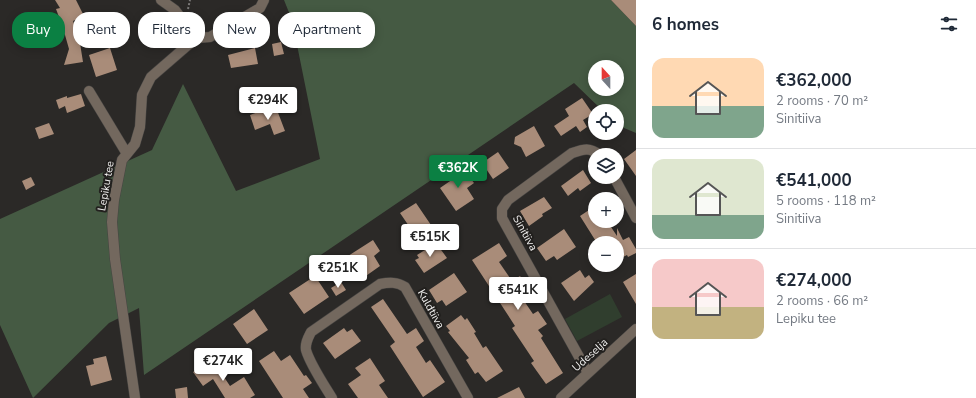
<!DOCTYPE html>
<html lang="en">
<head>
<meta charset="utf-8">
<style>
	:root { --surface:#fff; --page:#f6f6f7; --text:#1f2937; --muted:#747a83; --line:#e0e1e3; --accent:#0b8043 }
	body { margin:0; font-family:"Nunito Sans",sans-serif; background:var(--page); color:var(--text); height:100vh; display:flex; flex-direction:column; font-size:15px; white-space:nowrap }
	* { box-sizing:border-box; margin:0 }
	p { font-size:13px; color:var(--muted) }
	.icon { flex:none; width:22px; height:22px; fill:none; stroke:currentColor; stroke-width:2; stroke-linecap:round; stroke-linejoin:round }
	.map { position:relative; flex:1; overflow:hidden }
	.sheet { display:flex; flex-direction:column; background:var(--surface); width:340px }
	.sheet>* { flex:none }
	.hud { position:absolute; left:12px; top:12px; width:380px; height:36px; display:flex; gap:8px }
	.needle { width:26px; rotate:339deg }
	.buttons { position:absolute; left:588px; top:60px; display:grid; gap:8px }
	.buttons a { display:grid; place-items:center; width:36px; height:36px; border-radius:50%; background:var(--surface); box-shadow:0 2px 10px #0003; font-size:20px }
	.price { position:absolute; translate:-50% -34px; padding:0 9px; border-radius:4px; background:#fff; color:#222; font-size:13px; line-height:26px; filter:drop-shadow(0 1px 2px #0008) }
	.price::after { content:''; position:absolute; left:50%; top:24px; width:12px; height:9px; margin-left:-6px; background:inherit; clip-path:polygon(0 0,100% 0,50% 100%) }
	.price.on { background:var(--accent); color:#fff }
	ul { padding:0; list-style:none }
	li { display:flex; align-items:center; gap:12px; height:100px; padding:0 16px }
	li+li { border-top:1px solid var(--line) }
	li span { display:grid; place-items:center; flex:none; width:112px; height:80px; border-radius:12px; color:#555 }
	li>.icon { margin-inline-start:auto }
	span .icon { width:48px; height:48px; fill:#fffc; stroke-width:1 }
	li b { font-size:17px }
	h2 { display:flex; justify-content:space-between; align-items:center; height:48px; padding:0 16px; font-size:17px }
	.chip { padding:0 14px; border-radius:16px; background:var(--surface); box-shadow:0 2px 10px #0003; font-size:14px; line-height:36px }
	.chip.on { background:var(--accent); color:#fff }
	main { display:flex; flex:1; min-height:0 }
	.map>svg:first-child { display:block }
	.green { fill:#303e2e }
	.forest { fill:#455a43; fill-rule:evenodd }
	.building { fill:#a98c79 }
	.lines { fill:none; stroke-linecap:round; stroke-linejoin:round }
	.minor-casing { stroke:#474543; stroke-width:11 }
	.path { stroke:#7c7a79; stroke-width:2; stroke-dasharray:2 2; stroke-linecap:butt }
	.minor { stroke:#73685e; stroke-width:10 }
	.labels { text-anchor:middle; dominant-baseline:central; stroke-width:4; stroke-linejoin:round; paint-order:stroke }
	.street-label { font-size:11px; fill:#f3f2f1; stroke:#22201e }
</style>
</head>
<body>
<main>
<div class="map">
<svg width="636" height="398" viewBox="0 0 636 398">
	<rect width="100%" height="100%" fill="#2b2927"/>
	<!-- green -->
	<path class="green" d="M610,294L622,317L577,341L565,319Z"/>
	<!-- forest -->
	<path class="forest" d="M284,0H611L636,26V133L617,125V111H603L574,83L144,375L139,308L109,323L33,398L0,325V219L152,150L183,84L236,191L320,159L292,20ZM595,67H617V89H595Z"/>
	<!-- building -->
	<path class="building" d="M55,0H76L84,16L73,21L79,37L83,62L64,65L69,49L65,35L57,18L59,17L56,9L60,8Z
		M611,0H636V26Z
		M281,42L284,54L274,56L272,44Z
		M110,48L117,70L96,77L89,55Z
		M255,48L258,64L231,68L228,55Z
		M81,94L85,106L67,113L65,106L59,109L56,100L67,96V98Z
		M582,98L593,114L583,120L587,127L580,132L576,126L561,136L554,126L569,116L565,109Z
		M268,108L269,112L277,110L285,131L274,135L270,124L255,130L250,115Z
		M49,123L54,134L39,139L35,128Z
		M534,126L545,146L526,157L521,147L514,144L515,137Z
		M636,150V176L624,159Z
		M498,152L509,168L493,179L482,163Z
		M455,166L461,174L465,171L474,183L467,188L474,199L456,211L440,188L453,179L448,172Z
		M583,170L591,183L580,191L578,188L568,196L561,186Z
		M31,177L35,185L26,190L22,181Z
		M544,197L552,208L542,214L543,216L529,226L520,211Z
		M416,203L431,225L423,230L413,232L400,213Z
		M595,206V221H607L617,236V228L623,240L629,237L636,249V253L628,257L627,255L617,260V243H597L580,216Z
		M564,229L576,247L557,260L554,256L546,261L537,248Z
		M373,240L380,251L374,256L380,266L363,278L348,256Z
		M436,243L447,258L424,273L415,260L419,258L417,255Z
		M499,243L507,256L499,262L512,281L520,276L529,289L520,295L533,314L538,311L547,324L538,330L543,336L541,338L563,373L546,384L531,363L534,361L512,328L515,326L472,260Z
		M580,270L585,278L589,275L594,282L574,301L561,283Z
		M454,273L467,292L446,306L442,300L437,303L429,290Z
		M636,274V304L623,282Z
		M315,276L329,297L304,314L289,293Z
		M341,282L346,290L336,296L331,288Z
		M383,299L407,334L416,328L424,341L416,347L426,363L430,360L445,382L423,397L390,346L395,342L371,307Z
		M254,309L268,330L247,344L233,324Z
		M461,315L465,320L467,318L476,332L474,333L483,348L486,346L503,371L486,382L478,372L475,374L466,360L469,358L448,332L450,331L446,326Z
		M344,328L347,332L352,329L361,341L335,359L323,343Z
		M274,351L281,361L290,355L304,376L306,375L312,383L303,389L309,398H283L259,361Z
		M106,356L112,380L91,386L86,366L94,364L93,359Z
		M370,358L385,381L379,385L388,398H358L348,384L361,375L355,368Z
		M212,359L230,386L244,377L255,395L250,398H225L213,379L203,386L193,372Z
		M187,387L188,398H176L175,389Z
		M519,387L525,398H497Z"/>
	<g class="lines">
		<!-- minor casing -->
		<g class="minor-casing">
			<path id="minor" d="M161,0L175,10L196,38
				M89,91L127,154
				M614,177L636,218
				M588,373L502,218V209L508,200L572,153C584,149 589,147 600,155
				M135,398L115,259L112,222L114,200L122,160L135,144L140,127L142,95L151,77L196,38L210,37L260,8L264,0
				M332,398C324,385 310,364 306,350C305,343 308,338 311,332L380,284C390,282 397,282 405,287L468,398
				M561,398L636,329"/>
		</g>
		<!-- path -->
		<path class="path" d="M188,9L190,0"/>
		<!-- minor -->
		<use href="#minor" class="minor"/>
	</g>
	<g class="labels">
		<!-- street labels -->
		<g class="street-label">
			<text transform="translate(106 186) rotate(-80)">Lepiku tee</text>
			<text transform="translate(525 233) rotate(61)">Sinitiiva</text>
			<text transform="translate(431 309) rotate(61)">Kuldtiiva</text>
			<text transform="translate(590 355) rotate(-42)">Udeselja</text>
		</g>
	</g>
</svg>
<div class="buttons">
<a><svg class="needle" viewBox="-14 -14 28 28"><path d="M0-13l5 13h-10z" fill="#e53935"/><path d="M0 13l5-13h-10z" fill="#747a83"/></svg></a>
<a><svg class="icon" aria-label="locate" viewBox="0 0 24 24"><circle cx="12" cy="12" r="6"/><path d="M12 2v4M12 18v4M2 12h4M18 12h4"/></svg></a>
<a><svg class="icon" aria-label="layers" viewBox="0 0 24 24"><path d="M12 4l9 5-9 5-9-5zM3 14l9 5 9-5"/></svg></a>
<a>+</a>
<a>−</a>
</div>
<b class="price" style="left:268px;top:121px">€294K</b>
<b class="price on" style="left:458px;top:189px">€362K</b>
<b class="price" style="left:430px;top:258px">€515K</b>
<b class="price" style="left:338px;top:289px">€251K</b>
<b class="price" style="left:518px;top:311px">€541K</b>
<b class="price" style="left:223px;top:382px">€274K</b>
<div class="hud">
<a class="chip on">Buy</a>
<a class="chip">Rent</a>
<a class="chip">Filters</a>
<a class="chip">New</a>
<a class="chip">Apartment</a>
</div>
</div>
<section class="sheet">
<h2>6 homes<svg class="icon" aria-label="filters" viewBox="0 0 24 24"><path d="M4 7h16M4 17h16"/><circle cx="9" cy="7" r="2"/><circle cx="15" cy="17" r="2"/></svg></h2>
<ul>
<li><span style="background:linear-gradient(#ffd9b3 60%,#7fa58c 0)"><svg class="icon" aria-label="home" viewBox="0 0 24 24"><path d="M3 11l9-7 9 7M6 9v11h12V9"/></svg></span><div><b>€362,000</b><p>2 rooms · 70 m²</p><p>Sinitiiva</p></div></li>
<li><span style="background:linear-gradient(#dfe7d0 70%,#7fa58c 0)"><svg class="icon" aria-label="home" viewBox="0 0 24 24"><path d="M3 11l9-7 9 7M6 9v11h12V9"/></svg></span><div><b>€541,000</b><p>5 rooms · 118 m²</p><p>Sinitiiva</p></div></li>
<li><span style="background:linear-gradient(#f6c9c9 60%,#c2b280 0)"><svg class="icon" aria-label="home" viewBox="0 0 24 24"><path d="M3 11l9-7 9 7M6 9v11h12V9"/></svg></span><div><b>€274,000</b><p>2 rooms · 66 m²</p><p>Lepiku tee</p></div></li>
</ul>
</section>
</main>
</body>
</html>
